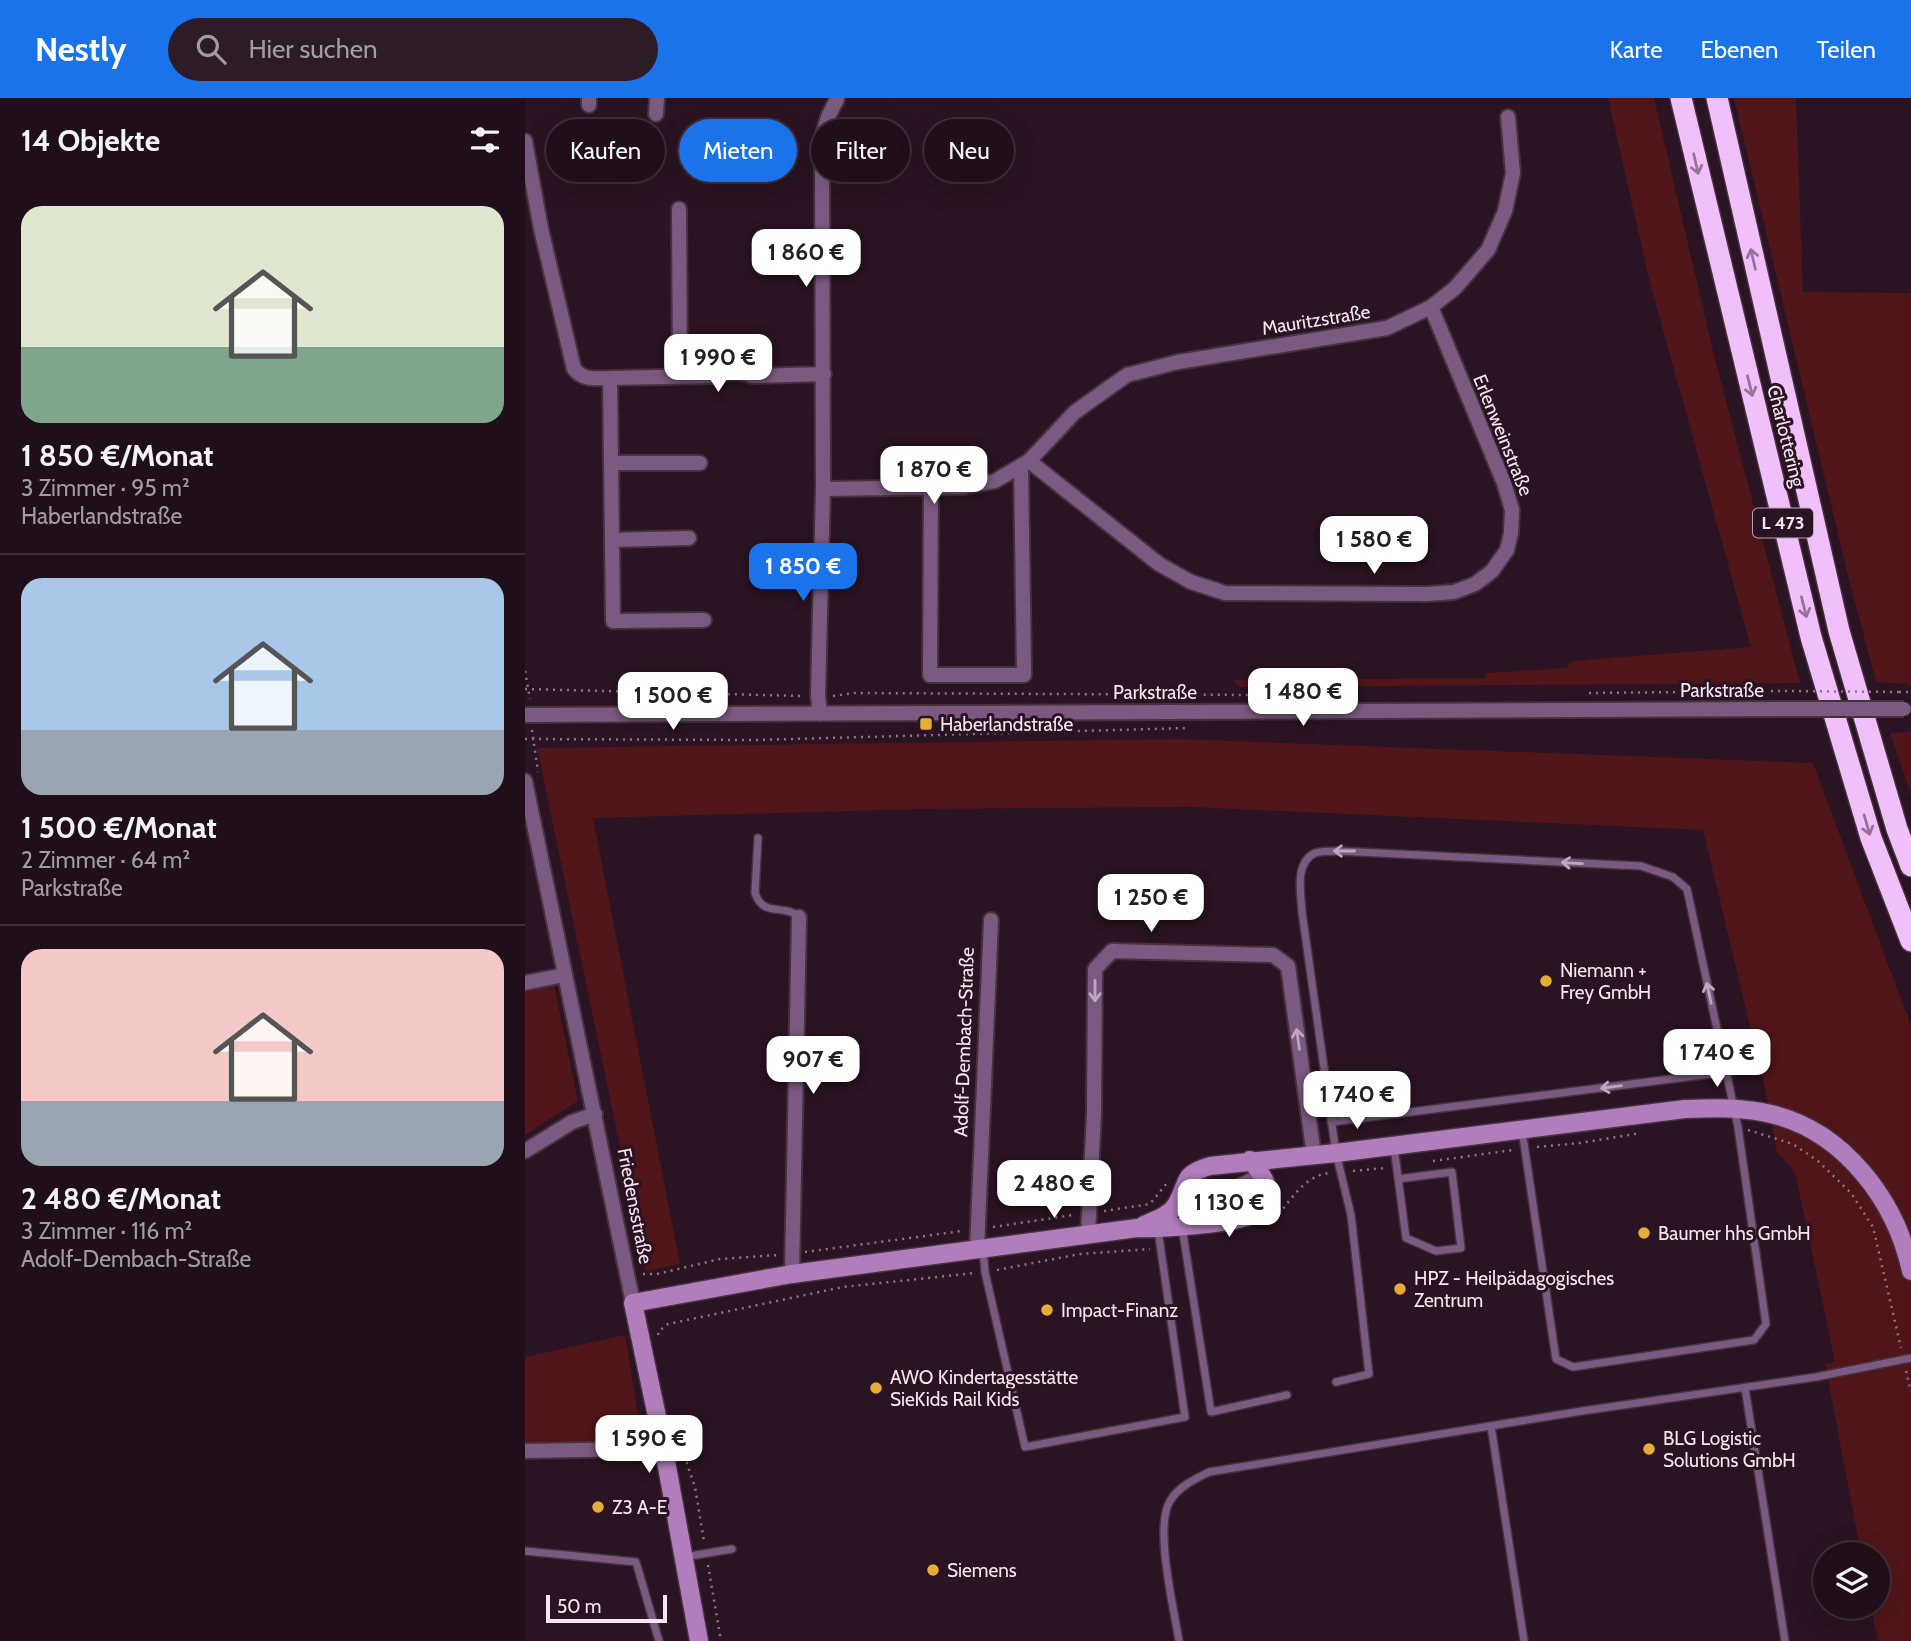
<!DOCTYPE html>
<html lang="de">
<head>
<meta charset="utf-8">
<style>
	:root { --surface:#200e1a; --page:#2d1c27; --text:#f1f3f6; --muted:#a29ca2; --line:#3d2e39; --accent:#1a73e8 }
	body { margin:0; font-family:Cabin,sans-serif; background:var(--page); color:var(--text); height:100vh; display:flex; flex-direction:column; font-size:26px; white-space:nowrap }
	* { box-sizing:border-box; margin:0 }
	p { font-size:23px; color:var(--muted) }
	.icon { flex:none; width:38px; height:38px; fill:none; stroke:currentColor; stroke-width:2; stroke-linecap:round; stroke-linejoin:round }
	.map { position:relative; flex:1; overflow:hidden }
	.sheet { display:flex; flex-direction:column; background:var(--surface); width:525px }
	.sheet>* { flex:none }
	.top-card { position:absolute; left:21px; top:21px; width:665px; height:63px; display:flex; gap:14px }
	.buttons { position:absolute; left:1288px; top:1444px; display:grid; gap:14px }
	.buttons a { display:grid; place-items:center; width:77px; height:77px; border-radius:50%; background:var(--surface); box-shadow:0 7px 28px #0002,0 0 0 2px var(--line); font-size:35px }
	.scale { position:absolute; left:21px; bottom:18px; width:121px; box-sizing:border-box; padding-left:7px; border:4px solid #f6e6f0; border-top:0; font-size:19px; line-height:24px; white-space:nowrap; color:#f6e6f0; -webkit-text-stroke:5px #2a1322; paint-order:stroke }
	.price { position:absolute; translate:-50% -60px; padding:0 16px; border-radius:14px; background:#fff; color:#222; font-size:23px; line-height:46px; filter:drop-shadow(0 2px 4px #0008) }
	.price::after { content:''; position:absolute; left:50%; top:42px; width:21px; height:16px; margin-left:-10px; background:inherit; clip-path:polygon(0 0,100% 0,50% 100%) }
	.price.active { background:var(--accent); color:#fff }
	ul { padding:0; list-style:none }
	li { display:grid; align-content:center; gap:14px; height:371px; padding:0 21px }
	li+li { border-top:2px solid var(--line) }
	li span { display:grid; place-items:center; height:217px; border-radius:21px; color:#555 }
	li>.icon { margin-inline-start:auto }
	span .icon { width:126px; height:126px; fill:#fffc; stroke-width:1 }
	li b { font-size:30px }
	h2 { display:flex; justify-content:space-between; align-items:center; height:84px; padding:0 21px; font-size:30px }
	.chip { padding:0 24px; border-radius:32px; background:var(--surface); box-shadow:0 7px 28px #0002,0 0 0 2px var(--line); font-size:24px; line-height:63px }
	.chip.active { background:var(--accent); color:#fff }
	header { display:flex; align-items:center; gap:42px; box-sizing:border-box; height:98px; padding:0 35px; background:var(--accent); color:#fff }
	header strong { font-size:33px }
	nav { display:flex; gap:38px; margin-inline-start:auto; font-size:24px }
	.search { width:490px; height:63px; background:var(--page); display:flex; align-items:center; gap:18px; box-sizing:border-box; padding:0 24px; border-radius:38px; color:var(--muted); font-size:26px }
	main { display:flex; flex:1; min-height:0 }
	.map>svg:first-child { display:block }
	.green { fill:#4f1518 }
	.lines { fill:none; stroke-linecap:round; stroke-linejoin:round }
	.lane-casing { stroke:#47313f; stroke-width:10 }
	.street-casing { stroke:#47313f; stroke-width:18 }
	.secondary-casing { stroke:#47313f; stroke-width:21 }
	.highway-casing { stroke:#47313f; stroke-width:24 }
	.path { stroke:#897682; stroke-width:2.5; stroke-dasharray:2 5; stroke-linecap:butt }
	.lane { stroke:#7b5a81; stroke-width:7 }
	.street { stroke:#7b5a81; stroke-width:14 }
	.secondary { stroke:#b27dbc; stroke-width:18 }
	.highway { stroke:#f1c0fb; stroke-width:21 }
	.street-bridge-casing { stroke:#47313f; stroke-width:18; stroke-linecap:butt }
	.path-bridge { stroke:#897682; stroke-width:2.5; stroke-dasharray:2 5; stroke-linecap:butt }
	.street-bridge { stroke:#7b5a81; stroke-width:14 }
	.oneway { stroke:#977299 }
	.oneway2 { stroke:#bfa7be }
	.poi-dot { fill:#e5ad35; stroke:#2a1322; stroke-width:2.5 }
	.labels { text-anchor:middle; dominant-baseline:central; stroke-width:6; stroke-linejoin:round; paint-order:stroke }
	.shield { fill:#2a1322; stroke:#b9a7b2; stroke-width:2 }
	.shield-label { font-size:18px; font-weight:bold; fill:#f6e6f0 }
	.street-label { font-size:19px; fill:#f6e6f0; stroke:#2a1322 }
	.poi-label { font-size:19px; fill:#f6e6f0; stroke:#2a1322; text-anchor:start }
</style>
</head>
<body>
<header>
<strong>Nestly</strong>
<div class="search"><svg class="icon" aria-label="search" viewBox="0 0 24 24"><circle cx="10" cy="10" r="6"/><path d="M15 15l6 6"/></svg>Hier suchen</div>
<nav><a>Karte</a><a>Ebenen</a><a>Teilen</a></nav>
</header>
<main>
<section class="sheet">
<h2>14 Objekte<svg class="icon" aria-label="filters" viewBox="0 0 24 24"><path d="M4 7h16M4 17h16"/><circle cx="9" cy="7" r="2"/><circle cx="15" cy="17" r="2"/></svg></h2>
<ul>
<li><span style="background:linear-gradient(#dfe7d0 65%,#7fa58c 0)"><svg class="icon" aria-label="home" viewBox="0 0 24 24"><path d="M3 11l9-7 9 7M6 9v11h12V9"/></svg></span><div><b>1 850 €/Monat</b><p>3 Zimmer · 95 m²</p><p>Haberlandstraße</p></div></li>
<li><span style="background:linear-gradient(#a9c7e8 70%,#9aa5b1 0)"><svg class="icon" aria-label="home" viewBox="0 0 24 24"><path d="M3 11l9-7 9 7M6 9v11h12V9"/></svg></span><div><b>1 500 €/Monat</b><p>2 Zimmer · 64 m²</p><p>Parkstraße</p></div></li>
<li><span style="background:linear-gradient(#f6c9c9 70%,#9aa5b1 0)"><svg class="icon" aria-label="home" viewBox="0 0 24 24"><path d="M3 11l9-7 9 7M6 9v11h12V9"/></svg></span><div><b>2 480 €/Monat</b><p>3 Zimmer · 116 m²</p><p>Adolf-Dembach-Straße</p></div></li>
</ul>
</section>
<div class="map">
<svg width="1386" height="1543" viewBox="0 0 1386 1543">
	<rect width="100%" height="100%" fill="#2a1322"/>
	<!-- green -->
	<path class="green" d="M1083,0H1129L1188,253L1275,585L714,589L709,582L959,580L961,575L1041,570L1047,563L1226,549L1125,185Z
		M1209,0H1271L1278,194L1386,195V589L1383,586L1351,584L1323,478Z
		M1386,634V696L1365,635Z
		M653,641L1288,665L1386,928V1543H1353L1346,1509L1353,1508V1456H1336L1300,1266L1310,1264L1270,1074L1252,1054L1240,991L1178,732L665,709L399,711L68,720L155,1166L121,1173L12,650Z
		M29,887L53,1003L0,1037V893Z
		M100,1237L116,1334L110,1343L0,1346V1259Z"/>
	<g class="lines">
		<!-- lane casing -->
		<g class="lane-casing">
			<path id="lane" d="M233,740L230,795C238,820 259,805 274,819
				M806,1024L1202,974
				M869,1049L881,1140L911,1153L936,1150L927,1074L873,1081
				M651,1114L735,1074
				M657,1129L686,1314L762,1297
				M458,1151L460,1174L500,1349L660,1319L633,1132
				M811,1284L844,1276L826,1117L811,1055L777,814C776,796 769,765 790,755C796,753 807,753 813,753L1116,768L1148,779L1162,791L1213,1029L1241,1226L1229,1242L1048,1269L1031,1261L997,1032
				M1220,1290L1260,1543
				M966,1328L999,1543
				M0,1453L111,1464L134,1543
				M159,1459L207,1451
				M654,1543C649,1511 629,1429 645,1403C653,1389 670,1381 684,1374L1057,1313L1291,1279L1386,1260"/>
		</g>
		<!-- street casing -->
		<g class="street-casing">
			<path id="street" d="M64,7V0
				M131,16L132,0
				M0,43L16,131L49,271C59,283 71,280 85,280L88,523L179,522
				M154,111L155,278
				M85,280L190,278C201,274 216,273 227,278L299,276
				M504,363L634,466L666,484L700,495L902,496L929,494L950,486L967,473L982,452L986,435L987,412L979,385L906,209
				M86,365H175
				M406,390L405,577H499L496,368
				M298,391L439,389L470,383L504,363L550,314L602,277L653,264L862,230L906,209L930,190L963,152L980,113L988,75L983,19
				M87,442L164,440
				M295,616L293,598L298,391L297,40L303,19L312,1
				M0,617L1260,611
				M0,683L108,1205
				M0,885L39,877
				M0,1053L47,1024L70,1016
				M563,1137L569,1014L570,871L587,853L748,857L763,868L789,1058
				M452,1151L466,822
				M267,1176L274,819
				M0,1353L111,1351L138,1347"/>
		</g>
		<!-- secondary casing -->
		<g class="secondary-casing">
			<path id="secondary" d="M619,1127C630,1122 644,1118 651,1107C665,1084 655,1077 685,1068L811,1055L1160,1011C1190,1010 1217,1009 1246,1016C1319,1033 1371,1103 1386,1173
				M174,1543L138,1347L108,1205L267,1176L612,1130C634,1131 716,1126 732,1114C753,1098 738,1076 725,1062"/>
		</g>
		<!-- highway casing -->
		<g class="highway-casing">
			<path id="highway" d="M1156,0L1286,539L1346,740L1386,843
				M1192,0L1314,533L1372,731L1386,768"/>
		</g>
		<!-- path -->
		<path class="path" d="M0,573L5,601
			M0,591L277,598
			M1374,594H1386
			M1064,595L1260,593
			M308,598L329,595L732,597
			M7,632L13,674
			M0,641L231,642L663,630
			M1223,1032L1268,1046L1293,1063L1326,1095L1348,1129L1376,1250
			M1012,1049L1055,1045L1116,1035
			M908,1063L988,1052
			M828,1073L860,1070
			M579,1113L625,1106L642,1085
			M754,1116C768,1098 781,1078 804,1075
			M468,1129L548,1117
			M280,1154L437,1133
			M472,1172L555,1156L625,1151
			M118,1176H132L195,1161L253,1157
			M133,1237L134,1233L143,1226L318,1189L449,1175
			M1381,1273L1386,1294
			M157,1351L170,1389L179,1443
			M183,1467L196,1543"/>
		<!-- lane -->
		<use href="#lane" class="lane"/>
		<!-- street -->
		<use href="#street" class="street"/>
		<!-- secondary -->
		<use href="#secondary" class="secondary"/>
		<!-- highway -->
		<use href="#highway" class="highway"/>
		<!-- street-bridge casing -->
		<g class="street-bridge-casing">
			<path id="street-bridge" d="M1260,611H1379"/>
		</g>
		<!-- path-bridge -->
		<path class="path-bridge" d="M1260,593L1374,594"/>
		<!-- street-bridge -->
		<use href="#street-bridge" class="street-bridge"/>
	</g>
	<!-- one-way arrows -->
	<defs><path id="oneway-shaft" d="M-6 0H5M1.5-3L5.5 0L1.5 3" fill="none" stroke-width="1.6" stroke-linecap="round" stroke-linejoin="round" transform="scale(1.75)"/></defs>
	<g class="oneway">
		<use href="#oneway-shaft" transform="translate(1171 66) rotate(77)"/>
		<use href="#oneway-shaft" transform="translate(1228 161) rotate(-103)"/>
		<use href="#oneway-shaft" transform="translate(1225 288) rotate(76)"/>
		<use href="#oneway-shaft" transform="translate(1279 509) rotate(76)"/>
		<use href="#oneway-shaft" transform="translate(1342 727) rotate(74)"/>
	</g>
	<g class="oneway2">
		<use href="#oneway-shaft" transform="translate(819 753) rotate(-180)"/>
		<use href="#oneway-shaft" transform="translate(1047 765) rotate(-177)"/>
		<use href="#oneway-shaft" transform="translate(570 893) rotate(90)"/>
		<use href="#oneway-shaft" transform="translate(1184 895) rotate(-102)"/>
		<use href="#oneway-shaft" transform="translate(773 941) rotate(-98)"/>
		<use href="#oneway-shaft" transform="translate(1086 989) rotate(173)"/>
	</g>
	<!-- markers -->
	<g class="poi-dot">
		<rect x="394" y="619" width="14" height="14" rx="3.5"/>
		<circle cx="1021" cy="883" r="7"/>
		<circle cx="1119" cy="1135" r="7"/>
		<circle cx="875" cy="1191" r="7"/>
		<circle cx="522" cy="1212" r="7"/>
		<circle cx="351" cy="1290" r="7"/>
		<circle cx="1124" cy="1351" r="7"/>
		<circle cx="73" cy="1409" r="7"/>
		<circle cx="408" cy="1472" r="7"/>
	</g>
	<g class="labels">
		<!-- shield labels -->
		<rect class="shield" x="1228" y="410.5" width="60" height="29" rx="5"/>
		<g class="shield-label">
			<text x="1258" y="425">L 473</text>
		</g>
		<!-- street labels -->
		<g class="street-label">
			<text transform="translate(791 222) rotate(-9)">Mauritzstraße</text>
			<text transform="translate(978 337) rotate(68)">Erlenweinstraße</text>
			<text transform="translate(1261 338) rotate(76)">Charlottering</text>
			<text x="1197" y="592">Parkstraße</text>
			<text x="630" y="594">Parkstraße</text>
			<text transform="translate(439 944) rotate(-88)">Adolf-Dembach-Straße</text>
			<text transform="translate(110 1108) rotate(79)">Friedensstraße</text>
		</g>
		<!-- poi labels -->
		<g class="poi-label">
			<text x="415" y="626">Haberlandstraße</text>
			<text x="1035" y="872">Niemann +<tspan x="1035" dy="22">Frey GmbH</tspan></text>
			<text x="1133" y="1135">Baumer hhs GmbH</text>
			<text x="889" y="1180">HPZ - Heilpädagogisches<tspan x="889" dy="22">Zentrum</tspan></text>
			<text x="536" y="1212">Impact-Finanz</text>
			<text x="365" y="1279">AWO Kindertagesstätte<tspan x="365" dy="22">SieKids Rail Kids</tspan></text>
			<text x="1138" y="1340">BLG Logistic<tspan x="1138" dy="22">Solutions GmbH</tspan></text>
			<text x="87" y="1409">Z3 A-E</text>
			<text x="422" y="1472">Siemens</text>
		</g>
	</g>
</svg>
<div class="buttons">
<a><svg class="icon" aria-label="layers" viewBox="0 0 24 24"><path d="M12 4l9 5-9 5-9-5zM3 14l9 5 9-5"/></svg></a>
</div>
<div class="scale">50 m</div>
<b class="price" style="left:281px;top:191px">1 860 €</b>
<b class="price" style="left:193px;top:296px">1 990 €</b>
<b class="price" style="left:409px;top:408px">1 870 €</b>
<b class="price" style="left:849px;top:478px">1 580 €</b>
<b class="price active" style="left:278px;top:505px">1 850 €</b>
<b class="price" style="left:778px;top:630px">1 480 €</b>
<b class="price" style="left:148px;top:634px">1 500 €</b>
<b class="price" style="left:626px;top:836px">1 250 €</b>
<b class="price" style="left:1192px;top:991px">1 740 €</b>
<b class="price" style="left:288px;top:998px">907 €</b>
<b class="price" style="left:832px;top:1033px">1 740 €</b>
<b class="price" style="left:529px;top:1122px">2 480 €</b>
<b class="price" style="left:704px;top:1141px">1 130 €</b>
<b class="price" style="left:124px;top:1377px">1 590 €</b>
<div class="top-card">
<a class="chip">Kaufen</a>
<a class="chip active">Mieten</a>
<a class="chip">Filter</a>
<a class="chip">Neu</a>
</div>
</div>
</main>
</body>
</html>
